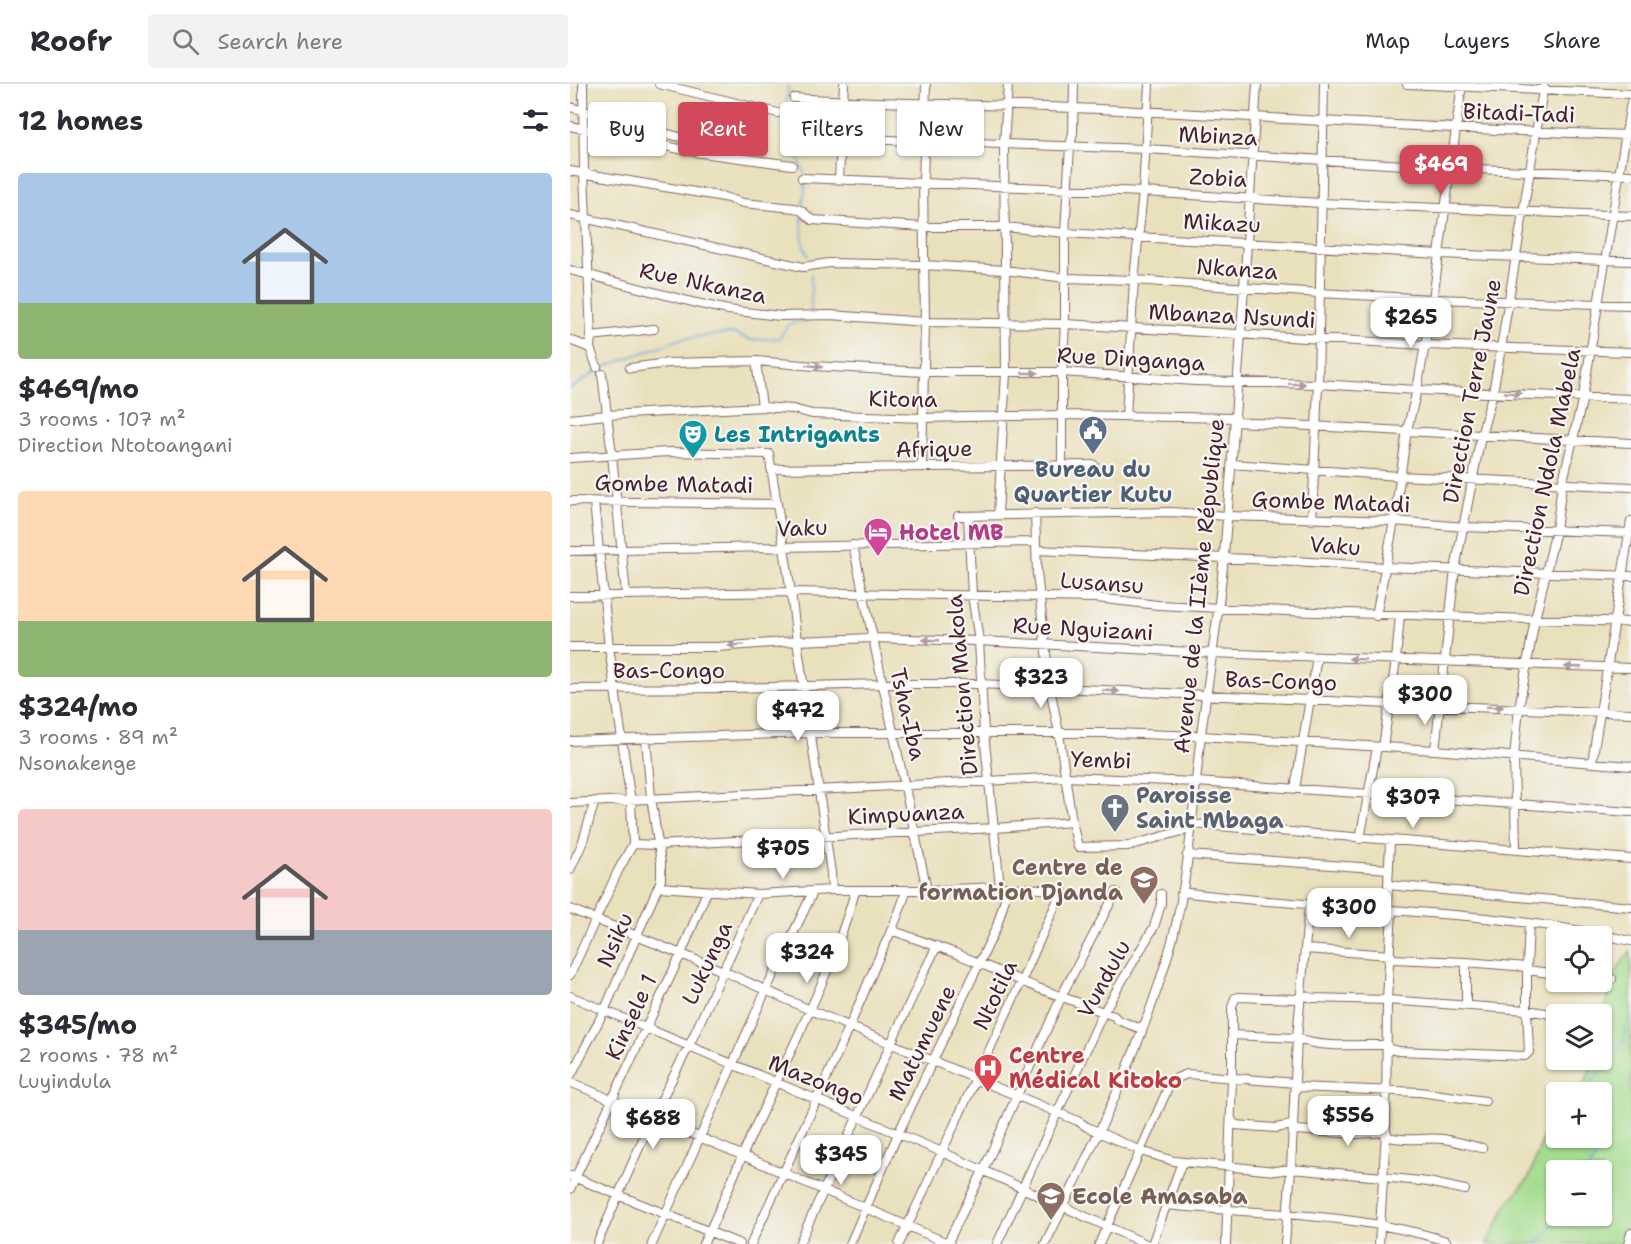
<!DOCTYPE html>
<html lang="en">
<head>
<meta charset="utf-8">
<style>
	:root { --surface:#fff; --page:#f2f2f3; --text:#2b2b33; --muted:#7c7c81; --line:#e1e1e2; --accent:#d1495b }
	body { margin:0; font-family:"Shantell Sans",sans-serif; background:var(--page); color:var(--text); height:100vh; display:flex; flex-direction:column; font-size:22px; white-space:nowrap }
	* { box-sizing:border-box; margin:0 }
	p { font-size:20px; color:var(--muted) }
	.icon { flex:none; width:33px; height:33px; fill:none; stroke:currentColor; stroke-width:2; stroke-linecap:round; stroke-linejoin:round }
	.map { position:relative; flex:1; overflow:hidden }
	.panel { display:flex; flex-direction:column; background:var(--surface); width:570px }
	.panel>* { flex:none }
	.banner { position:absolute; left:18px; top:18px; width:570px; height:54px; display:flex; gap:12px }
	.fabs { position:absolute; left:976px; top:842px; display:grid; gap:12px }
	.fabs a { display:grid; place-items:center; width:66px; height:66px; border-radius:6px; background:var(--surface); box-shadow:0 2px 4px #0004; font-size:30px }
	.price { position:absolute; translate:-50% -51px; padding:0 14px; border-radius:12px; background:#fff; color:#222; font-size:20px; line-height:39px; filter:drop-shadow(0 2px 3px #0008) }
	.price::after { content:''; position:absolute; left:50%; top:36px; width:18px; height:14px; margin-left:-9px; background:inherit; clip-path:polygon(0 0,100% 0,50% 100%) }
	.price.on { background:var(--accent); color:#fff }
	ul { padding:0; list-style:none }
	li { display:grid; align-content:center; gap:12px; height:318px; padding:0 18px }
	li span { display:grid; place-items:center; height:186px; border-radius:6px; color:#555 }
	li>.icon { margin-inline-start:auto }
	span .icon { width:108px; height:108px; fill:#fffc; stroke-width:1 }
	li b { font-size:26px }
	h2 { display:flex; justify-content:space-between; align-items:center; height:72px; padding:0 18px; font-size:26px }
	.tag { padding:0 21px; border-radius:6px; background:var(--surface); box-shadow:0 2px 4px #0004; font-size:21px; line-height:54px }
	.tag.on { background:var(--accent); color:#fff }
	header { display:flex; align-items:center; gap:36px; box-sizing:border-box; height:84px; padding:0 30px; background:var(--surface); border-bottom:2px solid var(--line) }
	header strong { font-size:28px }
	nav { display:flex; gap:33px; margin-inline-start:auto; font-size:21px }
	.search { width:420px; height:54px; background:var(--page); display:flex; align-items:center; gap:15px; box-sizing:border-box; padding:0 21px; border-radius:6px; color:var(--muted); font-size:22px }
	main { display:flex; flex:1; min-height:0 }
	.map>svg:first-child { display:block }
	.green { fill:#a4dc8e; stroke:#777e5c; stroke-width:1.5; fill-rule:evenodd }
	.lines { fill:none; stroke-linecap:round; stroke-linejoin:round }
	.stream { stroke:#6ba5db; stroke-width:1.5 }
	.minor-casing { stroke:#82635e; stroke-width:10 }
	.minor { stroke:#fff; stroke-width:8 }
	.oneway { fill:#ae9aa0 }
	.labels { text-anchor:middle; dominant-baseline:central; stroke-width:4.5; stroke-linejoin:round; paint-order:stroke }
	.street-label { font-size:22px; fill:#4a1f2b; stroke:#f6f6f2 }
	.culture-label { font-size:22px; font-weight:bold; fill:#0d838f; stroke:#f6f6f2; text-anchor:start }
	.service-label { font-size:22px; font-weight:bold; fill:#4e5e75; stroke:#f6f6f2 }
	.hotel-label { font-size:22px; font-weight:bold; fill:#b23c85; stroke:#f6f6f2; text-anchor:start }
	.worship-label { font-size:22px; font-weight:bold; fill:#5b616d; stroke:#f6f6f2; text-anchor:start }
	.education-label { font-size:22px; font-weight:bold; fill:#785e54; stroke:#f6f6f2; text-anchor:end }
	.health-label { font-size:22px; font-weight:bold; fill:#be3a42; stroke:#f6f6f2; text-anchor:start }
</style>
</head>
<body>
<header>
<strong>Roofr</strong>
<div class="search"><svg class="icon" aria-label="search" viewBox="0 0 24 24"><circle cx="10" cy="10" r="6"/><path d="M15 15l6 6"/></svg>Search here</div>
<nav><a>Map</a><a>Layers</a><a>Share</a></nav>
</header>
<main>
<section class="panel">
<h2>12 homes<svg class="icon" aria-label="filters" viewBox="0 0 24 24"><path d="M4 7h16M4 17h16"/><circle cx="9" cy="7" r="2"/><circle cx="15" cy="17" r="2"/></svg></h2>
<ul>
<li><span style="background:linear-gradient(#a9c7e8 70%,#8fb573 0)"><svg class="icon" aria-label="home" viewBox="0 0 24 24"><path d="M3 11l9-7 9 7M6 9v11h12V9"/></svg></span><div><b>$469/mo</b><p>3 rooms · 107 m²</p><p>Direction Ntotoangani</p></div></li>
<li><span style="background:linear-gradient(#ffd9b3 70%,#8fb573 0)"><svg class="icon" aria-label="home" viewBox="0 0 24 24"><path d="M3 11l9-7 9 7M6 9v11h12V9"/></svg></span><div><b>$324/mo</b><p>3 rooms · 89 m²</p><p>Nsonakenge</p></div></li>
<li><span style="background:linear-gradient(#f6c9c9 65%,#9aa5b1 0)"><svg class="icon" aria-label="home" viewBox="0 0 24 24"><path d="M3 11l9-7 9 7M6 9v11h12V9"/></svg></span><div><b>$345/mo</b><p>2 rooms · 78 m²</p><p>Luyindula</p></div></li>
</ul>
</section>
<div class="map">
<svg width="1061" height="1160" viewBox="0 0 1061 1160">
	<rect width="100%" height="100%" fill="#f6f6f2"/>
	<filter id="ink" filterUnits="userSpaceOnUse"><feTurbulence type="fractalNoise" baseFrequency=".0167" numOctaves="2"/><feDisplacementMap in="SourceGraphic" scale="12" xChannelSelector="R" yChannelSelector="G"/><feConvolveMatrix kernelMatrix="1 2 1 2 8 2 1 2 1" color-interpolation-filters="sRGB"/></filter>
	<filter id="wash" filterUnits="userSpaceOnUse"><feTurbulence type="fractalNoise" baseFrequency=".008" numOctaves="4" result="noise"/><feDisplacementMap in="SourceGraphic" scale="24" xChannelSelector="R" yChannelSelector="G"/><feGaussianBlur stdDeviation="1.35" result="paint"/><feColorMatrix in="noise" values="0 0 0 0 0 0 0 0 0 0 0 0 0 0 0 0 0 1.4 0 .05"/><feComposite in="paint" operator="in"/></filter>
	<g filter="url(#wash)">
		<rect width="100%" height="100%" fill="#e9e0bc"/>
		<!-- green -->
		<path class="green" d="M1061,867V1160H917L937,1120L959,1094L973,1053L987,1035V1053H1032V1008H1008L1017,995L1023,975H1032C1032,941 1035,893 1061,867ZM987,1086H1032V1131H987Z"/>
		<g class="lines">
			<!-- stream -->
			<path class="stream" d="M218,0L215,40L235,91
				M232,124L236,99
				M232,131L233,160L238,172
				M241,190V227
				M0,305L34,283L110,255L162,249L181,256L210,254C218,238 220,238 238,237L240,234
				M1014,1008L1053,959L1057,939L1061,934
				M1011,1053V1057L1028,1069L1018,1086
				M965,1160L978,1148L989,1131"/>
		</g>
	</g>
	<g filter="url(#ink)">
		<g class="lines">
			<!-- minor casing -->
			<g class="minor-casing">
				<path id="minor" d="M13,0L14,89L21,252L20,264L27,283
					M89,0L208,29
					M837,0L1061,10
					M224,14C317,20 411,20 505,24C690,32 875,46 1061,51
					M0,23L164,68
					M0,42L124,68L222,81
					M232,53L576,65L882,84L1061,91
					M0,87L154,113L173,119L225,124L232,127L242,136L354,143H434L495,149L869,170L1061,177
					M232,94L573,108L751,119L1061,132
					M269,95L274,0
					M0,131L233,183L259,179L353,181L435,186L495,194L564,196L749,209L863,215L1061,221
					M0,186L126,219L158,226L210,232L261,231L355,238L495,240L855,261L1061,268
					M21,252L84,245
					M0,256L20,264
					M186,277L192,323
					M60,284L98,279L186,277L244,282L354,288H492L625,297L748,300L847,306L1061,315
					M32,290L42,371L56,511
					M556,332L564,196L573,108L579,0
					M0,335L36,331L192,323L223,325L242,330L296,332L353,334L492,331L666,334
					M665,338L1061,359
					M0,374L98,368L199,370L221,508L227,557L261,789L262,806
					M492,380V288L495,240V149L500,62L503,49L504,0
					M662,380L829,392L1061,403
					M352,383L355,238L353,98L356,0
					M202,385L524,381
					M0,417L207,420
					M24,418L39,563L61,719L63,760
					M465,429L467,489L480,604L489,649L502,738L508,763L558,762L612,747L622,740L1061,775
					M428,430L436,289L434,60L438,0
					M388,432L601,428L657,432L824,437L894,443L1061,449
					M398,432L402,511L409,557L414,649L430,803
					M742,436L748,300L754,0
					M283,461L357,806
					M466,466L726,477L814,483L1061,492
					M0,467L464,458
					M0,512L221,508L526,514L588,521L715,527L1061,538
					M806,532L824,437L837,346L847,306L863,215L892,0
					M0,563H147L227,557L302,554L409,557L641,569L1061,584
					M0,605L162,604L312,600H410L819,620L1061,629
					M0,657L240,649H543L631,652L865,666L1061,682
					M813,663L826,576L830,531
					M865,666L885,485L911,352L923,308L931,264L974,0
					M1022,678L1061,437
					M725,705L747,573
					M0,719L495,693L627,698L1061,728
					M790,755L807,663
					M63,760L87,761L425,744L502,738
					M946,766L944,673L949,624L965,535L986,446L992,401L1013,313L1061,18
					M617,771L819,785
					M0,786L12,760L25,717
					M818,801L1061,823
					M89,803L188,810L262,806H357L430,803L492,806L452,896L329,1160
					M611,810L612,808C761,828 914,823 1061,857
					M0,825L153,887L240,926L508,1037L517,1043L571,1067L604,1077L705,1087L721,1085L813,1093L858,1098L895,1106
					M817,825L820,757
					M321,846L385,869L468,904L544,932L548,936L569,944L575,940
					M735,865L821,871L823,875L896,878L957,883
					M896,878V922
					M957,886L987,890
					M0,891L48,787L63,760
					M1032,894L1042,895
					M0,912L372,1068L576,1160
					M663,951L727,954C749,965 791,960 817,961L819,965L829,967L955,972L959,968L957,926L987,931
					M0,993L35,925L91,796V779L81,713L76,655
					M0,998L380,1160
					M661,1035L665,1041L706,1044L722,1041L726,1046L787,1050L816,1048L819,1053C838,1058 855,1053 873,1055C886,1057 899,1061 912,1064
					M1,1092L170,1160
					M0,1105L111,870L137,807
					M596,1121C689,1130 787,1129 876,1157
					M27,1160L83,1032L119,962L188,810
					M82,1160L196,906L243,808
					M133,1160C153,1121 168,1079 187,1039C222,963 262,888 285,808
					M181,1160C222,1069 265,979 303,887C314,860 329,835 336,807
					M229,1160L352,892L367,862
					M280,1160L328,1050L427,842L438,804
					M377,1160L413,1087L494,907L546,808
					M427,1160L533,929L584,843L591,820V810
					M475,1160C523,1062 573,962 602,857C620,789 623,719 631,650C639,590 649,531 654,471C668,314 677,157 687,0
					M529,1160L599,1002L607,994L617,990L725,999L728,1003L849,1008L915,1017
					M582,1160L612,1078
					M656,1160L662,995V923L665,914L669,913L727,915L731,911L743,914L817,916L957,926V883L959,840
					M715,1160L721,1085L727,954L739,820
					M809,1160L816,1048L817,916L822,826
					M1058,1160L1061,1149"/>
			</g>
			<!-- minor -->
			<use href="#minor" class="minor"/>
		</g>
		<!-- one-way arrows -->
		<defs><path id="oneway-solid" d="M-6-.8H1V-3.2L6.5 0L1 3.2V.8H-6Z" transform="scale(1.5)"/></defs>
		<g class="oneway">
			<use href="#oneway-solid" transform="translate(244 282) rotate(7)"/>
			<use href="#oneway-solid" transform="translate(460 289)"/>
			<use href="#oneway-solid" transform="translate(727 300) rotate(1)"/>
			<use href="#oneway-solid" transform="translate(943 309) rotate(3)"/>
			<use href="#oneway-solid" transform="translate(361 556) rotate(-178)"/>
			<use href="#oneway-solid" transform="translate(166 561) rotate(176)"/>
			<use href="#oneway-solid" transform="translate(787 575) rotate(-177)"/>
			<use href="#oneway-solid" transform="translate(1003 583) rotate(-178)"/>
			<use href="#oneway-solid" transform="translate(541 607) rotate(3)"/>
			<use href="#oneway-solid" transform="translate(925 623) rotate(2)"/>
		</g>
	</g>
	<!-- icons -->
	<defs>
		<g id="civic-pin" transform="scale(1.5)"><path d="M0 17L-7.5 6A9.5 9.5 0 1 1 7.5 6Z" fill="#5c6f8a" stroke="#f6f6f2"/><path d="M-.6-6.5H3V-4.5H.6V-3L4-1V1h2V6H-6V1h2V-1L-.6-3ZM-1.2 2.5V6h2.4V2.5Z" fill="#fff"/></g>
		<g id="theatre-pin" transform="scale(1.5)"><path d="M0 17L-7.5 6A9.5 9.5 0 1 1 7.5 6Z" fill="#0f9aa8" stroke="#f6f6f2"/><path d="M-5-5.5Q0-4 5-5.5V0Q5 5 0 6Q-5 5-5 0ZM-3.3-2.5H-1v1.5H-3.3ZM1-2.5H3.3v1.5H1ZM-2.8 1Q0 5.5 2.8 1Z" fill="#fff"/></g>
		<g id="hotel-pin" transform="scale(1.5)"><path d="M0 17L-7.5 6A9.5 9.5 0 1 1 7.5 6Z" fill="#d1479c" stroke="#f6f6f2"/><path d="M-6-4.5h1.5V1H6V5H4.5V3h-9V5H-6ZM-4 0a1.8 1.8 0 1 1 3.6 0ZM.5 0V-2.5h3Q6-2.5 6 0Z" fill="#fff"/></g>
		<g id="church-pin" transform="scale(1.5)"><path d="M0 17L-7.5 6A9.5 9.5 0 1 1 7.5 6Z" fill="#6b7280" stroke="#f6f6f2"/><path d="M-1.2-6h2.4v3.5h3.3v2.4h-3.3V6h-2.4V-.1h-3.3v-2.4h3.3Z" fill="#fff"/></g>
		<g id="school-pin" transform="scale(1.5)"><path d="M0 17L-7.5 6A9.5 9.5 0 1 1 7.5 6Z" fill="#8d6e63" stroke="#f6f6f2"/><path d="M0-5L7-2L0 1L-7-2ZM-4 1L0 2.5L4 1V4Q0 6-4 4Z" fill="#fff"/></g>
		<g id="hospital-pin" transform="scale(1.5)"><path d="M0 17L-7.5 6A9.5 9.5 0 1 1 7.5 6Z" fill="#e0444e" stroke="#f6f6f2"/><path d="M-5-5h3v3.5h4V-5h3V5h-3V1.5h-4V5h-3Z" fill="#fff"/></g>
	</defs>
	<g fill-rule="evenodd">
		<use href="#civic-pin" x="523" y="346"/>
		<use href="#theatre-pin" x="123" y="350"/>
		<use href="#hotel-pin" x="308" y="448"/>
		<use href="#church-pin" x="545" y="724"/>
		<use href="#school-pin" x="574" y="796"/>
		<use href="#hospital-pin" x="418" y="984"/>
		<use href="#school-pin" x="481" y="1112"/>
	</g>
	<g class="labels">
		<!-- street labels -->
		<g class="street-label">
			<text transform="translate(949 29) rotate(2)">Bitadi-Tadi</text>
			<text transform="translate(648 52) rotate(3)">Mbinza</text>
			<text transform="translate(648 94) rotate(3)">Zobia</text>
			<text transform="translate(652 139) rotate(3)">Mikazu</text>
			<text transform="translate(667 185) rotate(4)">Nkanza</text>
			<text transform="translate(133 199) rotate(12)">Rue Nkanza</text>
			<text transform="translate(662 232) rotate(3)">Mbanza Nsundi</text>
			<text transform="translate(561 275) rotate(3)">Rue Dinganga</text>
			<text transform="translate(902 307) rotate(-79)">Direction Terre Jaune</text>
			<text transform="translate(333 315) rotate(1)">Kitona</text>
			<text transform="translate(364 365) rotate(-1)">Afrique</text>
			<text transform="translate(977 388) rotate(-78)">Direction Ndola Mabela</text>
			<text transform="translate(104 400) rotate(1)">Gombe Matadi</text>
			<text transform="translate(761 418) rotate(2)">Gombe Matadi</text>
			<text transform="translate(232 444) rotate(-2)">Vaku</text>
			<text transform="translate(765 462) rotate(4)">Vaku</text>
			<text transform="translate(532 499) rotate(4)">Lusansu</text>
			<text transform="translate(629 502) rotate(-84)">Avenue de la IIème République</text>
			<text transform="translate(513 545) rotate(3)">Rue Nguizani</text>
			<text x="99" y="586">Bas-Congo</text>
			<text transform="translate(711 597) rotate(2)">Bas-Congo</text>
			<text transform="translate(392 601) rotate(-95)">Direction Makola</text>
			<text transform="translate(338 630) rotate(77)">Tsha-Iba</text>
			<text transform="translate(531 676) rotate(2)">Yembi</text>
			<text transform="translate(336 730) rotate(-3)">Kimpuanza</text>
			<text transform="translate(45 856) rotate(-66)">Nsiku</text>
			<text transform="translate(137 879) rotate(-65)">Lukunga</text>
			<text transform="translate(534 895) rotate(-61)">Vundulu</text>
			<text transform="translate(425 911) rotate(-65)">Ntotila</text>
			<text transform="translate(61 933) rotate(-65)">Kinsele 1</text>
			<text transform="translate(352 959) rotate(-64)">Matumuene</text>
			<text transform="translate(246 996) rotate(22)">Mazongo</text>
		</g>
		<!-- culture labels -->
		<g class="culture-label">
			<text x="144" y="350">Les Intrigants</text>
		</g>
		<!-- service labels -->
		<g class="service-label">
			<text x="523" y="385">Bureau du<tspan x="523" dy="25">Quartier Kutu</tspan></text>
		</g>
		<!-- hotel labels -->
		<g class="hotel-label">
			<text x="329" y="448">Hotel MB</text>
		</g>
		<!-- worship labels -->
		<g class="worship-label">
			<text x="566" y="711">Paroisse<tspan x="566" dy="25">Saint Mbaga</tspan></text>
		</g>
		<!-- education labels -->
		<g class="education-label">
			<text x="553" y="783">Centre de<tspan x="553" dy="25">formation Djanda</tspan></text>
			<text x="502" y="1112" text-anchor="start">Ecole Amasaba</text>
		</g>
		<!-- health labels -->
		<g class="health-label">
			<text x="439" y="971">Centre<tspan x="439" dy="25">Médical Kitoko</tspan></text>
		</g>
	</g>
</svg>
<div class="fabs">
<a><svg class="icon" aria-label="locate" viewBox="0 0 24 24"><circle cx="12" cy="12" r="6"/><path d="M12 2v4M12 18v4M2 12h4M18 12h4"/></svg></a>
<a><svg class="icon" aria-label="layers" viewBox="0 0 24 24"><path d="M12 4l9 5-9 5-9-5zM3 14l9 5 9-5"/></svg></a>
<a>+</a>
<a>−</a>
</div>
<b class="price on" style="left:871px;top:112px">$469</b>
<b class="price" style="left:841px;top:265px">$265</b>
<b class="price" style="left:471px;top:625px">$323</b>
<b class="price" style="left:855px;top:642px">$300</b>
<b class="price" style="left:228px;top:658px">$472</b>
<b class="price" style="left:843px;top:745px">$307</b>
<b class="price" style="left:213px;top:796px">$705</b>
<b class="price" style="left:779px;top:855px">$300</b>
<b class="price" style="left:237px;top:900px">$324</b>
<b class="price" style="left:778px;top:1063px">$556</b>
<b class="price" style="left:83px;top:1066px">$688</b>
<b class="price" style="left:271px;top:1102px">$345</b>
<div class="banner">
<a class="tag">Buy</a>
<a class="tag on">Rent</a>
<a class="tag">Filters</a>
<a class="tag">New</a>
</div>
</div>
</main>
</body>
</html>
